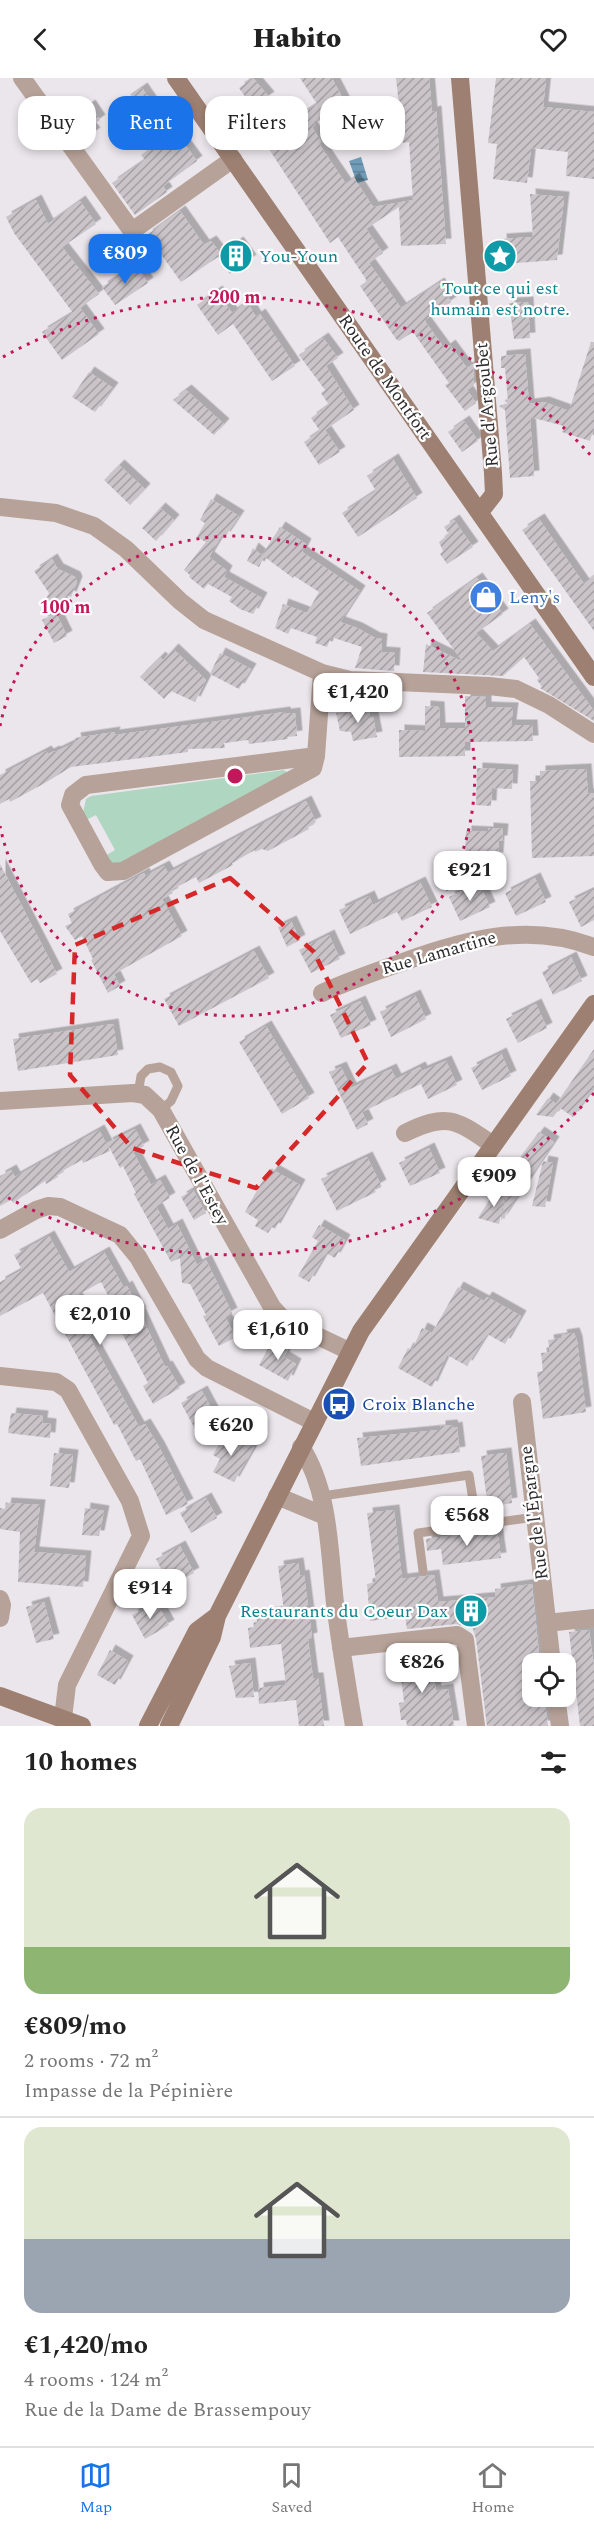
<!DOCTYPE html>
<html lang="en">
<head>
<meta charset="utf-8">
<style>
	:root { --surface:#fff; --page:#f2f2f2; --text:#222; --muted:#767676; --line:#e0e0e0; --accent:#1a73e8 }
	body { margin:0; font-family:Spectral,serif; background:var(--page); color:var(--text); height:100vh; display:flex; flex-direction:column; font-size:22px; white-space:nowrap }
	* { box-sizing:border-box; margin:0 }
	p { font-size:20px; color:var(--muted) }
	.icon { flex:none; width:33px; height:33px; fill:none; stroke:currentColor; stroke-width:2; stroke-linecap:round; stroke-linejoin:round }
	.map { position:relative; height:1648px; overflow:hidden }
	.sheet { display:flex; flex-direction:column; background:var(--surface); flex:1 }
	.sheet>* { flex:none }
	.guide { position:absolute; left:18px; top:18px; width:558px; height:54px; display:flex; gap:12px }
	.controls { position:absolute; left:522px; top:1575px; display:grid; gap:12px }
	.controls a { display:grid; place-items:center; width:54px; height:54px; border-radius:12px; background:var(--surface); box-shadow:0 3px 9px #0003; font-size:30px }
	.price { position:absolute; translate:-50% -51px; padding:0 14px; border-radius:12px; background:#fff; color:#222; font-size:20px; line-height:39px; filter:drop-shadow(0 2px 3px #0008) }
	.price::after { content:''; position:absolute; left:50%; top:36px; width:18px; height:14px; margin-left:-9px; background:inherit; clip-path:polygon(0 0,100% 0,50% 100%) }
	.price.selected { background:var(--accent); color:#fff }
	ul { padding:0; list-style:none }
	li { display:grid; align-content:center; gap:12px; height:318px; padding:0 24px }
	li+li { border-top:2px solid var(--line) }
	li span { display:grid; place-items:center; height:186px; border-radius:18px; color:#555 }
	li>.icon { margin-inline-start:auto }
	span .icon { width:108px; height:108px; fill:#fffc; stroke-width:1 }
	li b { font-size:26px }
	h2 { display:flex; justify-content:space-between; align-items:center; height:72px; padding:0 24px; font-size:26px }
	.tag { padding:0 21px; border-radius:18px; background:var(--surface); box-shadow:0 3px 9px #0003; font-size:21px; line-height:54px }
	.tag.selected { background:var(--accent); color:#fff }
	header { display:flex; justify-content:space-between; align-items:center; height:78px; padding:0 24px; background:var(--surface); font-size:27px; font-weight:800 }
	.menu { display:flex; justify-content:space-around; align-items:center; height:84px; border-top:2px solid var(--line); background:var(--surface); font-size:16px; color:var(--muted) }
	.menu a { display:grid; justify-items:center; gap:3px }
	.menu .selected { color:var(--accent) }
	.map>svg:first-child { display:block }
	.grass { fill:#afd6c1 }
	.water { fill:url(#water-rules) }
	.building { fill:url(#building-hatch); filter:url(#shadow) }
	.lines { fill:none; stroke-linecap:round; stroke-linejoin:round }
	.lane { stroke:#b6a298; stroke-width:9 }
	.street { stroke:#b6a298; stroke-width:18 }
	.secondary { stroke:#9d8071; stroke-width:18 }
	.marked { fill:none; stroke:#d62828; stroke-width:4.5; stroke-dasharray:12 8; stroke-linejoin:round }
	.ring { fill:none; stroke:#c2185b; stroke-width:3; stroke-dasharray:3 6 }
	.labels { text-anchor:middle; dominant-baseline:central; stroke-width:4.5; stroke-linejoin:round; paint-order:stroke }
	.culture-label { font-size:18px; fill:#0d838f; stroke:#fff; text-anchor:start }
	.street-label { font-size:18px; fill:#2c2a2c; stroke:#fff }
	.shop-label { font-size:18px; fill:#366cbe; stroke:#fff; text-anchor:start }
	.transit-label { font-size:18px; fill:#164399; stroke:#fff; text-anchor:start }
	.centre { fill:#c2185b; stroke:#fff; stroke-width:3 }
	.ring-label { font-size:18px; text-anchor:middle; font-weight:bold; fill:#c2185b; stroke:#fff; stroke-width:4.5; stroke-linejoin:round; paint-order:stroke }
</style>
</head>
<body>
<header><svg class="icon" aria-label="back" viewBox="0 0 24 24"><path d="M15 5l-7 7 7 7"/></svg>Habito<svg class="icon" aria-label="heart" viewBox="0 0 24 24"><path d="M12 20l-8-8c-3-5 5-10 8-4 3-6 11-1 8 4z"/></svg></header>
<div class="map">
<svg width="594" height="1648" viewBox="0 0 594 1648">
	<defs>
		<pattern id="water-rules" width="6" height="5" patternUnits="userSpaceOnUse" patternTransform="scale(1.5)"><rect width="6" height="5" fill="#719cb7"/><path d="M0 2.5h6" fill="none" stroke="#5d7f95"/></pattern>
		<pattern id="building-hatch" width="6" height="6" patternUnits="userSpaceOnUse" patternTransform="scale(1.5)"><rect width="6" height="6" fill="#cac4c9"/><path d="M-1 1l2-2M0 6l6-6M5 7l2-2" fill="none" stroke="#a49fa3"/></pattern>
		<filter id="shadow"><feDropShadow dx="5.5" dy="-5.5" stdDeviation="0" flood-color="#0004"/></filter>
	</defs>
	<rect width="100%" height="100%" fill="#ebe6eb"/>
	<!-- grass -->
	<path class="grass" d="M284,692L288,695L122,786L109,785L105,778L115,772L96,737L86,742L83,735L86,721L91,718Z"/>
	<!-- water -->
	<path class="water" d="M361,79L368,102L357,105L349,83Z"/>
	<!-- building -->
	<path class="building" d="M253,0L269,19L253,30L239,10Z
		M300,0H332L346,27L313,44L315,47L312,49L321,64L319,66L346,106L354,100L373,129L413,122L409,64L403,65L396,0H429L432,34L436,33L446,166L401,168L399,129L366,151L383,175L369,185L401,230L439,205L451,224L426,241V245L445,271L450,267L467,290L473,286L474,307L467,312L476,325L465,333L445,307L449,305L413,254L399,263L396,261L360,208L367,203L338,159L330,165L267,68L270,65L267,60L317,26Z
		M496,0H546L543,29L594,34V101L566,98L568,74L531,70L527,105L493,101L497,66L488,65Z
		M142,10L180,66L183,64L197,83L163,108L167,114L135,137L112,105L145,82L141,77L156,66L125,22Z
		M90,27L100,42L90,49L95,55L84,62L69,42Z
		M530,116L564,119L557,182L503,186L501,161L533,159Z
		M36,122L48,146L80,123L96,146L62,169L99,216L80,230L99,256L62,282L42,254L73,235L14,155L6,139Z
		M180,133L204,167L211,163L221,176L238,164L251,182L230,196L218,179L181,204L147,157Z
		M136,187L148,205L115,227L102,209Z
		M217,213L232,235L247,224L256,239L260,236L295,288L272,303L233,246L218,257L197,227Z
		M528,224L530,260L514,261L509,225Z
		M323,260L338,280L326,288L354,332L325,352L340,374L319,387L304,364L320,353L311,340L329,327L321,315L325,312L299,277Z
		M591,264H594V350L590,363L562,354L564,348L530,339L534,398L510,400L505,332L499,328L508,325L505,290H501V278L525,276L529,326L544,324L569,333Z
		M89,294L113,310L95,334L72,319Z
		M186,312L224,346L214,357L173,322Z
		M464,343L478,363L462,374L448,354Z
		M393,381L417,420L358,459L342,435L376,413L367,398Z
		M119,387L145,411L130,427L104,402Z
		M211,421L239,438L225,459L222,457L209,479L227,493L224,499L262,520L253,536L240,531L229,523L232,519L208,506L204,511L189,499L190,497L184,492L206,464L197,459L205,445L200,442Z
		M160,430L174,442L156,463L142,450Z
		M539,441L584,506L594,498V553L522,452Z
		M454,442L473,469L447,486L440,476L443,473L439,464L449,456L444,449Z
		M280,449L306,466L302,474L360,513L340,544L357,550L375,560L382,561L381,574L395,575L394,593L355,590L362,569L331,559L327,569L315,565L317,559L291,550L288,556L275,550L283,526L307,535L319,514L294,498L293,500L262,477Z
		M253,470L264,479L259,489L247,483Z
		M52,481L58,491L75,499L77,504L71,519L66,517L60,529L45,523L49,515L34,493Z
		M477,500L503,536L476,555L493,573L530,546L594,633V643L540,610L542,609L537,602L539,600L524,579L503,598L423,594L426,566L463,584L427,535Z
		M56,535L67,558L54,565L42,542Z
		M173,571L206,602L195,624L171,613L164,621L140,599L160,579L163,582Z
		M220,575L251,591L239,611L210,596Z
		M465,618L486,619V629L513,630L511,647H532L533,663L465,664V678L399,679V652L425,653V628L439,629L440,650H465Z
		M369,629L370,639H373L377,659L353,663L351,654L340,653L336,635Z
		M285,634V636L295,635L297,658L287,659L288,661L249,666L248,662L224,665L225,670L188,671V674L71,689L45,705L10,724L9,721L0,726V697L46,673L48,676L54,673L55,674L76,664L75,660L115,654L114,657Z
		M477,690L513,692L512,711L492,710L491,728L476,727Z
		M586,691L588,716L594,715V778L532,780L530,703H540V693Z
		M306,723L316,744L308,748L309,751L268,773L262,771L255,774V772L232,785L233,787L199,805L196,799L171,812L173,815L162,821L182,858L114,896L120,908L108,915L91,882L93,881L82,858L75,862L65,848L72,845L68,836L144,795L145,798L164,788L168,795Z
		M488,750L503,751L502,763H499L498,780L465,777L466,753L488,754Z
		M0,786L57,896L40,905L37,901L31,905L0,853Z
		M535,800L546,824L516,838L505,815Z
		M420,804L432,829L402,843L397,834L350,856L339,832L369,818L373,827Z
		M479,805L490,829L460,843L449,819Z
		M594,812V842L581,849L569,824Z
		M291,843L300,862L287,869L278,849Z
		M329,857L340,881L311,895L299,872Z
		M254,873L269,900L179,948L164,921Z
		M571,879L582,903L553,917L542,894Z
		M415,917L426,941L391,959L380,934Z
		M360,923L371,947L341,960L330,937Z
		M536,926L547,950L518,965L506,941Z
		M113,946L118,977L18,993L13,961Z
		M266,948L309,1020L282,1036L239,964Z
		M594,971V1009L573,1039L560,1030L553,1039L536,1037L548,1020L556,1026Z
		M501,975L511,998L482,1012L471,990Z
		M446,983L457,1007L428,1021L421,1006L362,1034L368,1046L357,1052L329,994L341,989L351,1010L391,991L396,1001L420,989L422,993Z
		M135,1051L144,1068L133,1074L151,1107L160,1102L170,1120L156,1128L168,1151L177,1146L197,1187L206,1182L232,1235L225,1239L236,1259L219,1268L203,1238L206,1237L190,1206L182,1205L180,1180L171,1184L134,1116L136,1115L123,1088L120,1090L107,1065Z
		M99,1052L110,1073L83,1085L82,1082L57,1096L58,1099L46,1106L45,1103L13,1125L11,1122L0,1128V1098L11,1092L15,1099Z
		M539,1054L554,1064L501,1143L511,1091Z
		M429,1070L440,1095L410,1108L399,1085Z
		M367,1079L381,1107L374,1111L376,1114L337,1133L321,1101Z
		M543,1083L553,1085L545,1129L532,1128Z
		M273,1092L300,1107L275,1151L272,1149L268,1155L255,1148L258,1142L245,1134L266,1096L269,1098Z
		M193,1112L206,1135L194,1142L181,1119Z
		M495,1113L505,1116L499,1146L478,1140Z
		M319,1147L345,1162L335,1180L326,1175L309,1204L298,1198L318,1163L312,1159Z
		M49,1158L69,1194L104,1174L124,1210L127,1208L141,1235H140L165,1289L167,1288L180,1310L153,1326L143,1308L148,1305L117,1246L121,1243L101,1204L76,1218L95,1254L89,1258L139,1349L145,1346L159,1369L188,1426L166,1437L140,1381L136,1383L117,1346L114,1347L43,1215L0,1238V1204L22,1192L14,1177Z
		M458,1209L484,1223L487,1219L521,1238L505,1266L487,1256L467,1288L447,1277L432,1309L398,1290L408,1270L412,1272L422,1250L432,1255Z
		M574,1255L577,1263L586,1334L543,1341L537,1294L543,1293L541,1275L550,1274L548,1262L562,1260L561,1257Z
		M272,1263L288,1271L284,1279L296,1286L288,1303L259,1287Z
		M202,1313L216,1339L195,1351L181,1325Z
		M11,1335L43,1338L42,1345L51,1346L50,1360L8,1355Z
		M452,1347L453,1350L457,1349L460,1374L361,1388L357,1360L440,1352V1348Z
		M225,1355L254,1369L234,1404L213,1394L220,1381L213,1377Z
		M54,1375L73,1377L69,1410L50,1408Z
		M506,1375L512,1425L488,1429L481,1378Z
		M206,1420L217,1440L191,1455L180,1435Z
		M6,1425L40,1427L34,1474L86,1478L83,1509L18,1504L20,1454L0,1451V1430L5,1431Z
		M85,1430L104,1433L99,1458L82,1457Z
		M394,1432L402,1501L434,1497L438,1524L496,1519L495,1511L532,1506L540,1586H532V1618H544L548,1648H487L476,1561L472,1548L466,1549L456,1546L407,1551L405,1538L370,1543L367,1506L376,1504L367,1435Z
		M497,1451L501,1480L443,1487L441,1471L427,1473L426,1461Z
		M180,1468L194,1495L170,1508L156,1481Z
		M298,1485L300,1498L304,1497L312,1560L308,1561L313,1600H318L324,1648H299L296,1622L259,1626L258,1610L286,1607L281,1566L250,1570L248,1550L254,1549V1545L257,1544L256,1536L284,1533L278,1488Z
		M44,1524L54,1561L36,1565L26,1529Z
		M156,1524L169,1547L145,1561L132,1537Z
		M589,1552L594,1588V1648H580L569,1554Z
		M110,1572L128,1583L115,1607L97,1597Z
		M418,1573L419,1581L431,1579L436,1613L448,1611L454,1648H407L406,1642H401L399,1625L404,1624L398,1575Z
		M250,1585L254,1619L236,1620L229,1588Z"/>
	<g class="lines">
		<!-- lane -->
		<path class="lane" d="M138,1016L141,998L148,991L160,989L171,994L178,1008L171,1023L161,1032
			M322,1418L469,1397L477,1447
			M423,1493L418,1455L535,1439"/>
		<!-- street -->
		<path class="street" d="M22,0L132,153L233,81
			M0,429L56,435L94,448L126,471L180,523L204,542L322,595L350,602L489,608L516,611L549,627L594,656
			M316,678L86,707L73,717L70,727L102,786L108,794L123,793L313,690L316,678L322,595
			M322,915C348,903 375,894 403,884C466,861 529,844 594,869
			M0,1023L133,1015L145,1017L161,1032L272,1229L284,1242L349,1273
			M405,1055C448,1034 456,1042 493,1067
			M0,1152L36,1132L48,1128L60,1129L120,1157L138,1179L197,1281L207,1290L314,1344
			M0,1298L56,1304L68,1312L130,1423L141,1458L67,1607L63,1640
			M522,1324L552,1586
			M301,1369C330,1414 329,1473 335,1525C340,1566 347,1607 354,1648
			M277,1418L325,1438
			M0,1521L2,1527L0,1540
			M547,1545L594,1540
			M341,1570L457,1557L465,1562L476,1648
			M556,1618L560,1648"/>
		<!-- secondary -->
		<path class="secondary" d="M176,0L594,599
			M460,0L493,395L494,416L480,434
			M0,1618L82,1648
			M148,1648L197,1553L217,1538
			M169,1648L212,1559L217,1538L361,1253L594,926"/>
	</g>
	<!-- marked area -->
	<path class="marked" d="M230,800L314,874L368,985L256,1110L132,1070L70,997L75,867Z"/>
	<!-- distance rings -->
	<g class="ring">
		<path d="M0 648A240 240 0 1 1 0 748"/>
		<path d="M594 1015A479 479 0 0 1 3 1117M3 279A479 479 0 0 1 594 381"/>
	</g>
	<!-- icons -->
	<defs>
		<g id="building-disc" transform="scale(1.725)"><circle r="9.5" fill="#0f9aa8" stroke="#fff"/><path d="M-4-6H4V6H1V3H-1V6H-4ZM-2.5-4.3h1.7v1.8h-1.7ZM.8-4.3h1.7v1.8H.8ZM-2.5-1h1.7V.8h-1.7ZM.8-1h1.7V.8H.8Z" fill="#fff"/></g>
		<g id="sight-disc" transform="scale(1.725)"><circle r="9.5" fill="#0f9aa8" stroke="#fff"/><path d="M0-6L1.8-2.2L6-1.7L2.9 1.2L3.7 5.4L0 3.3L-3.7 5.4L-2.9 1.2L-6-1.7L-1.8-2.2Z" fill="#fff"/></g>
		<g id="shop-disc" transform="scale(1.725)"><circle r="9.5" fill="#3f7fe0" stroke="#fff"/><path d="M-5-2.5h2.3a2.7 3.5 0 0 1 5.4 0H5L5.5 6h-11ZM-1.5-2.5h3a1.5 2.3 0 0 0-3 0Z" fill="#fff"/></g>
		<g id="bus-disc" transform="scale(1.725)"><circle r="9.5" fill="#1a4fb4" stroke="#fff"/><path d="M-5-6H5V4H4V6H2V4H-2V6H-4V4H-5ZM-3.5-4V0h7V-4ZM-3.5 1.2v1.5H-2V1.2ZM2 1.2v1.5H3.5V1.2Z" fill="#fff"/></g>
	</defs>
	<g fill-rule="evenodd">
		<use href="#building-disc" x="236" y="178"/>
		<use href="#sight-disc" x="500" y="178"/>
		<use href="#shop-disc" x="486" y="519"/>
		<use href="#bus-disc" x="339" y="1326"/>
		<use href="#building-disc" x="471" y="1533"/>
	</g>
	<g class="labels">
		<!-- culture labels -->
		<g class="culture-label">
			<text x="259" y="178">You-Youn</text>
			<text x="500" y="210" text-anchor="middle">Tout ce qui est<tspan x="500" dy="21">humain est notre.</tspan></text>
			<text x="448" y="1533" text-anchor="end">Restaurants du Coeur Dax</text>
		</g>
		<!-- street labels -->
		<g class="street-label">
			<text transform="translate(385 299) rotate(55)">Route de Montfort</text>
			<text transform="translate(487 327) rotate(-95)">Rue d'Argoubet</text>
			<text transform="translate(439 875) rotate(-16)">Rue Lamartine</text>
			<text transform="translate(197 1097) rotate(61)">Rue de l'Estey</text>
			<text transform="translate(534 1435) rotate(-97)">Rue de l'Épargne</text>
		</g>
		<!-- shop labels -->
		<g class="shop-label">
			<text x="509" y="519">Leny's</text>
		</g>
		<!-- transit labels -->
		<g class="transit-label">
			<text x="362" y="1326">Croix Blanche</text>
		</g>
	</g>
	<circle cx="235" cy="698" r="9" class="centre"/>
	<g class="ring-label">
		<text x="235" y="225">200 m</text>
		<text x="65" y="535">100 m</text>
	</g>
</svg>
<div class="controls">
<a><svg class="icon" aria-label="locate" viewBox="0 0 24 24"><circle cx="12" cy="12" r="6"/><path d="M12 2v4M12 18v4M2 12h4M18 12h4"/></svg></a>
</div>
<b class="price selected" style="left:125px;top:207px">€809</b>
<b class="price" style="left:358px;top:646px">€1,420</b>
<b class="price" style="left:470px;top:824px">€921</b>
<b class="price" style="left:494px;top:1130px">€909</b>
<b class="price" style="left:100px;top:1268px">€2,010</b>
<b class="price" style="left:278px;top:1283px">€1,610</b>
<b class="price" style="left:231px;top:1379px">€620</b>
<b class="price" style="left:467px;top:1469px">€568</b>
<b class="price" style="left:150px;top:1542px">€914</b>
<b class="price" style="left:422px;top:1616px">€826</b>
<div class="guide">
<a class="tag">Buy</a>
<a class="tag selected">Rent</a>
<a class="tag">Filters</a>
<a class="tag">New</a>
</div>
</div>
<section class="sheet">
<h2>10 homes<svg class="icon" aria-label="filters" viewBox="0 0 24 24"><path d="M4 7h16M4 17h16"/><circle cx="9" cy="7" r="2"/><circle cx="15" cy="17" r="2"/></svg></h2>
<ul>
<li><span style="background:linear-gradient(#dfe7d0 75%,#8fb573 0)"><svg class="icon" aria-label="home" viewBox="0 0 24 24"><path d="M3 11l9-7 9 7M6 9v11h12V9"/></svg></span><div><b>€809/mo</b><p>2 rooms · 72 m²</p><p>Impasse de la Pépinière</p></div></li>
<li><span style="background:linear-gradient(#dfe7d0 60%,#9aa5b1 0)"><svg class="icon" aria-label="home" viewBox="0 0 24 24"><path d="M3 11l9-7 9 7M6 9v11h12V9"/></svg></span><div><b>€1,420/mo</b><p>4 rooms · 124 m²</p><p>Rue de la Dame de Brassempouy</p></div></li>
</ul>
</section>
<nav class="menu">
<a class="selected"><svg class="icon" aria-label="map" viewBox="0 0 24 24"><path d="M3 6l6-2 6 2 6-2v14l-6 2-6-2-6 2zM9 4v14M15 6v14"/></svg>Map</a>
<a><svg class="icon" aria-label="saved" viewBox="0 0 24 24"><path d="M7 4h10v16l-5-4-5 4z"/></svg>Saved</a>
<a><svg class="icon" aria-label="home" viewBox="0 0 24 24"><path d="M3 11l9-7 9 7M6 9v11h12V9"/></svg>Home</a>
</nav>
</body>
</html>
